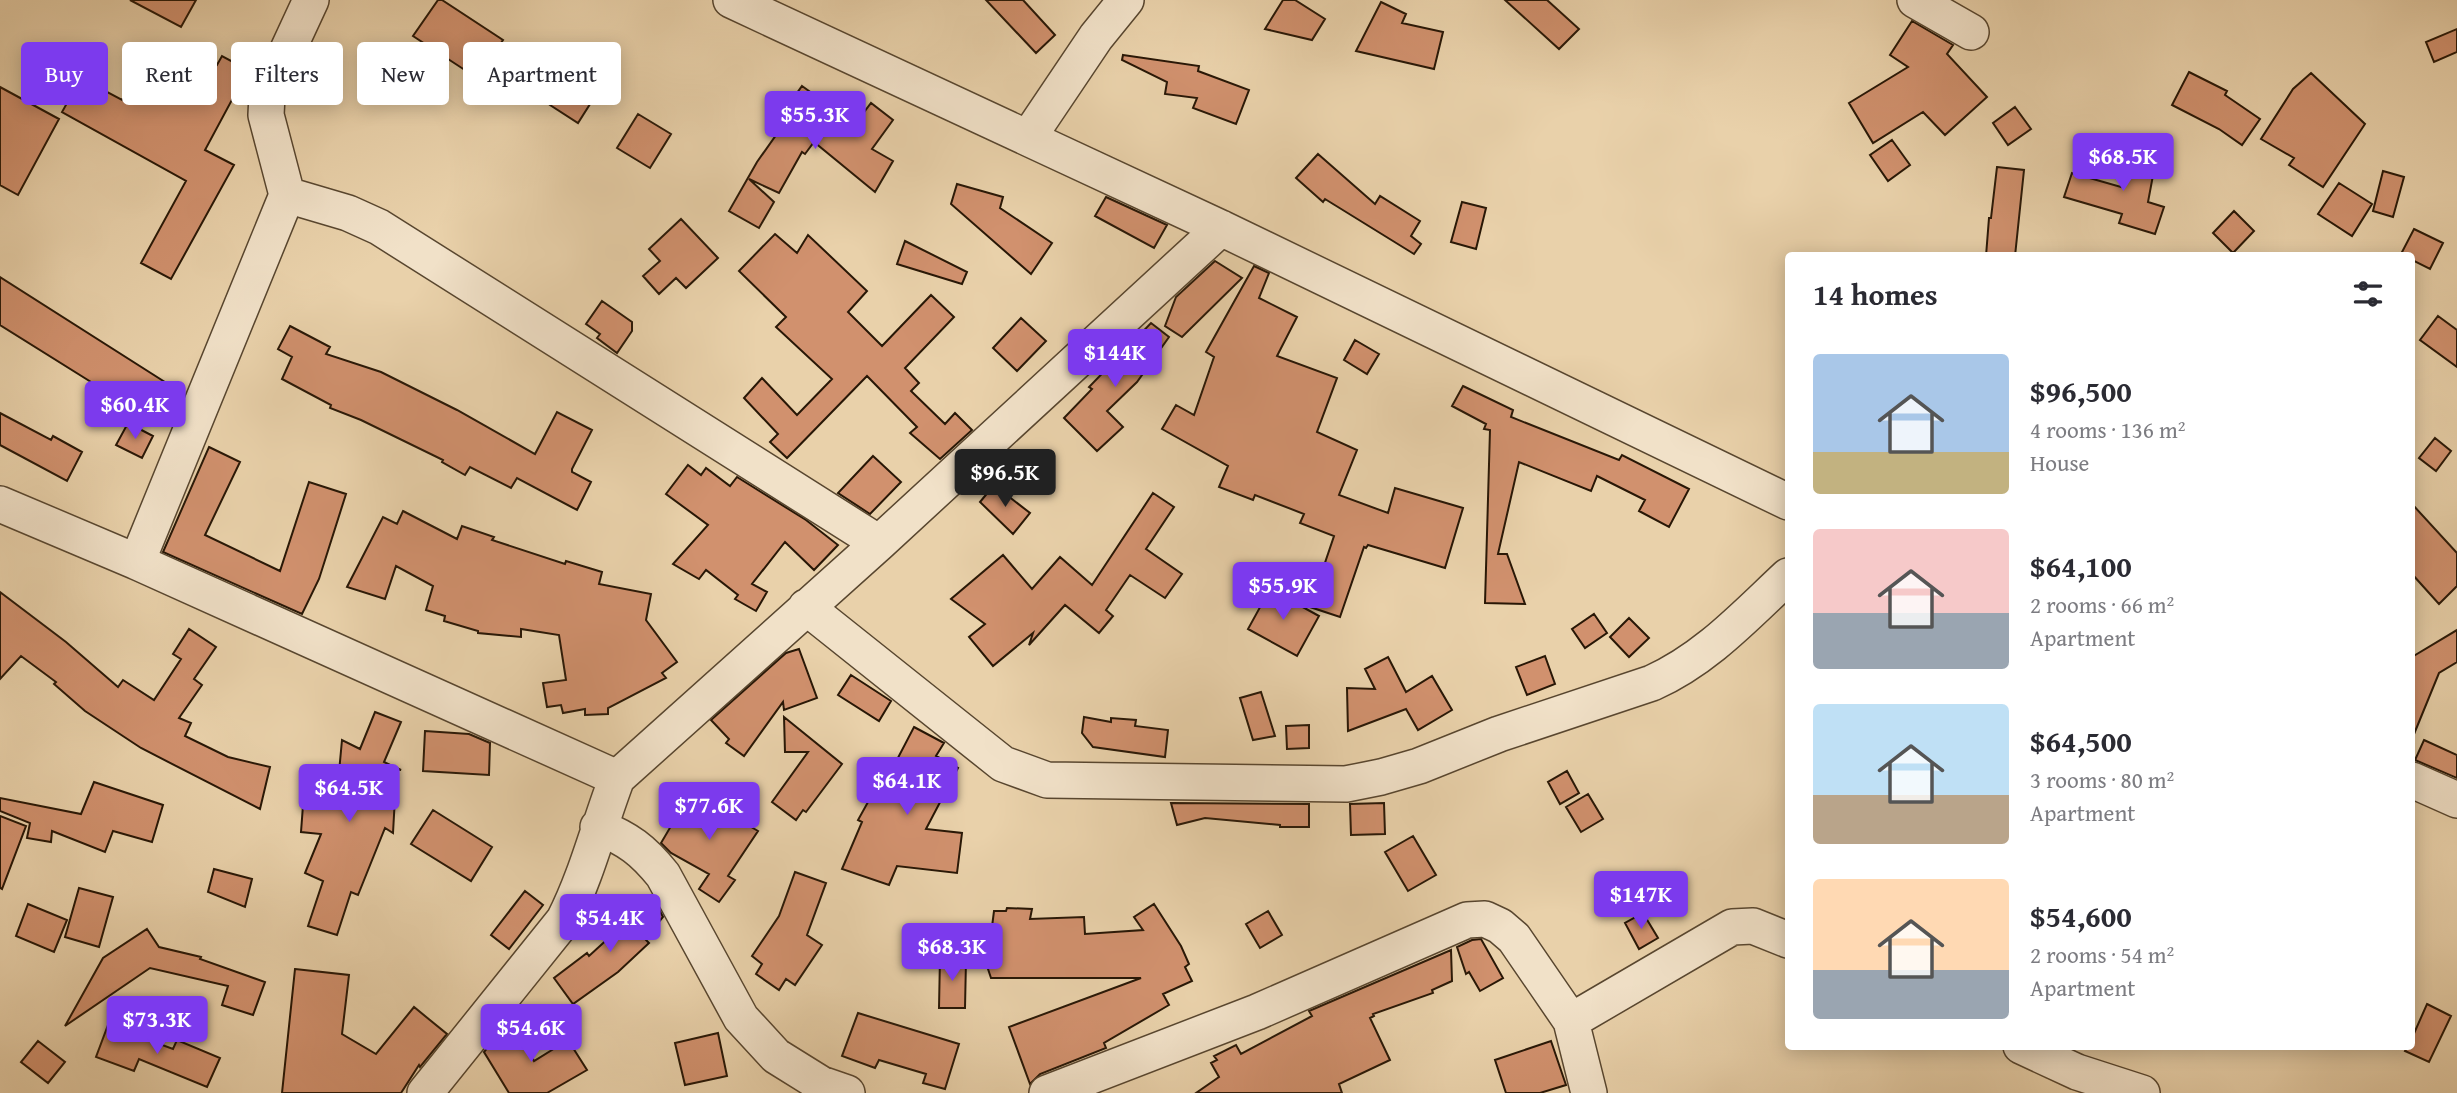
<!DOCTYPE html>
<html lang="en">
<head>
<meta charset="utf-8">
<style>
	:root { --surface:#fff; --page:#f2f2f3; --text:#2b2b33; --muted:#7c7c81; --accent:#7c3aed }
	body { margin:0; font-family:"Gentium Book Plus",serif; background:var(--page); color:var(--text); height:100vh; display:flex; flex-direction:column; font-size:26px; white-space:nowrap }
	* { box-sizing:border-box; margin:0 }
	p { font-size:23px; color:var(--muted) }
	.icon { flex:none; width:38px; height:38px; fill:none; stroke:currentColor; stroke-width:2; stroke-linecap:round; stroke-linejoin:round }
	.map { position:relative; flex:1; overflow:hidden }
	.sheet { position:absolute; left:1785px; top:252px; width:630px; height:798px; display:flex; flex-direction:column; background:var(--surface); border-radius:7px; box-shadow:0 4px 18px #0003 }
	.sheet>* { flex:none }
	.top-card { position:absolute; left:21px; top:42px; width:665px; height:63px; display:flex; gap:14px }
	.price { position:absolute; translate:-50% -60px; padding:0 16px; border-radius:7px; background:var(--accent); color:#fff; font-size:23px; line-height:46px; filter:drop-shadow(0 2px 4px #0008) }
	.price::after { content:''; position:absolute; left:50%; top:42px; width:21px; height:16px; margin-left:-10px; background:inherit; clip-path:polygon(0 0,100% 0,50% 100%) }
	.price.on { background:#222; color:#fff }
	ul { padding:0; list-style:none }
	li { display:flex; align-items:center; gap:21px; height:175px; padding:0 28px }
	li span { display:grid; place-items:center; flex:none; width:196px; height:140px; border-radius:7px; color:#555 }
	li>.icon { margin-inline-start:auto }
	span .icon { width:84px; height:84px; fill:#fffc; stroke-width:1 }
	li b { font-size:30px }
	h2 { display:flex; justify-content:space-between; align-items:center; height:84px; padding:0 28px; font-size:30px }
	.tag { padding:0 24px; border-radius:7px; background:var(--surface); box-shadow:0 4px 18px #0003; font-size:24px; line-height:63px }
	.tag.on { background:var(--accent); color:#fff }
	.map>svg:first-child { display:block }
	.building { fill:#d1916e; stroke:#281706; stroke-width:2 }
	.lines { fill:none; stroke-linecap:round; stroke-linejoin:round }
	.minor-casing { stroke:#58462f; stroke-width:38 }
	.minor { stroke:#f1e1c8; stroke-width:35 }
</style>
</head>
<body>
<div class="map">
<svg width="2457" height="1093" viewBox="0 0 2457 1093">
	<rect width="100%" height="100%" fill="#e9d1aa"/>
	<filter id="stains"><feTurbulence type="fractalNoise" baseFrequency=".00286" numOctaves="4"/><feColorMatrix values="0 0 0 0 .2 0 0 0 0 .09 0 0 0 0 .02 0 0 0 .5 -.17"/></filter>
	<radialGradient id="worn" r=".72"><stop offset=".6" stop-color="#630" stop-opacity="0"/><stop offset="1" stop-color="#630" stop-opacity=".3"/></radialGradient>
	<!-- building -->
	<path class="building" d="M130,0H196L181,27Z
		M438,0H442L503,40L477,78L413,36Z
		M986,0H1023L1055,35L1036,53Z
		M1283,0H1295L1325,19L1312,40L1265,29Z
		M1505,0H1547L1579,29L1559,49Z
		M1381,2L1406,14L1402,23L1443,32L1434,69L1356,51Z
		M1912,21L1953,45L1947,54L1987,97L1945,135L1923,112L1873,143L1849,103L1908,67L1890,55Z
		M2457,29V52L2434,62L2426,42Z
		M181,46L217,65L222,56L248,70L205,150L234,165L171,279L141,263L186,181L62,112L81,78L122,100L142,66L164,78Z
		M1123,55L1199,66L1198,71L1249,90L1236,124L1193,108L1197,98L1165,94L1167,82L1122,60Z
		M2189,72L2227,91L2225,95L2260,119L2242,145L2219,129L2172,105Z
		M2311,73L2365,124L2323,187L2289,165L2294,158L2261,139L2293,89Z
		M569,76L597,93L578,123L550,105Z
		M802,86L855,124L871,103L893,120L872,149L893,161L875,192L814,142L805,154L802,152L779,193L749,179L774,202L759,228L729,211L757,162L793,111L787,107Z
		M0,87L59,119L18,195L0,185Z
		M2015,107L2031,129L2008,145L1993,123Z
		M638,114L671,134L650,168L617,148Z
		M1892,140L1910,165L1888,181L1870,155Z
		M2128,148L2157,154L2148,202L2164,207L2155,234L2119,223L2122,214L2064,197L2072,173L2121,187Z
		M1318,154L1375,204L1380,196L1420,221L1411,236L1421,244L1414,254L1325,199L1323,202L1296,178Z
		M1997,167L2024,170L2015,256H1986L1989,218H1991Z
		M2383,171L2404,177L2393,217L2373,211Z
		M2339,183L2372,204L2352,236L2318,214Z
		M957,184L1003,197L1000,208L1052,243L1031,274L951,204Z
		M1106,197L1167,225L1154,248L1095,216Z
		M1462,202L1486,208L1476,249L1451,242Z
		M2234,211L2254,231L2233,253L2213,233Z
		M681,219L718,258L686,288L676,278L659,294L643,276L660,261L649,249Z
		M2414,229L2443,243L2430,269L2412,260V256L2401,254Z
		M775,234L797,253L808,235L867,291L848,312L882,346L931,295L954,317L905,368L919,383L911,391L945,424L955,413L972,430L940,459L910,433L917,427L867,376L787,458L770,442L778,434L744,398L762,378L797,415L832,379L776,327L786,317L739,271Z
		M905,241L967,272L962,284L897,264Z
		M1215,261L1242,278L1182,337L1165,326L1176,297Z
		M1254,266L1269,273L1259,298L1297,317L1277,356L1337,378L1317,432L1357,450L1339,495L1388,513L1395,488L1463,508L1445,568L1368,545L1366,548L1364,547L1340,617L1310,607L1334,536L1300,523L1304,514L1255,495L1253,500L1219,487L1228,466L1162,429L1176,405L1194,415L1214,357L1206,352Z
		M0,277L168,384L147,417L0,325Z
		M602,301L632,322V331L617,353L597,338L600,334L586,324Z
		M2438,316L2457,330V367L2420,340Z
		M1021,318L1046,341L1017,371L993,348Z
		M1151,323L1169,337L1137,382L1107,411L1123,427L1097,451L1064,418L1092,389L1089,387Z
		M290,326L330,347L326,354L381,372L457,410L535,454L557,412L592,430L572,469V472L591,482L577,510L517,478L511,488L470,467L465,475L442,462L443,460L361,420L330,408L331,405L282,379L292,357L278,349Z
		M1355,340L1379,354L1367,374L1344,360Z
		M1463,386L1513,410L1511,417L1619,460L1622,455L1689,489L1669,527L1639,511L1645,500L1597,476L1591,491L1519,462L1498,554H1507L1525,604L1485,603L1490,430L1484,429L1486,424L1452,406Z
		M0,413L51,440L53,436L82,452L67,481L0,445Z
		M128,423L153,436L142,458L116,445Z
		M2435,438L2451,451L2436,471L2419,458Z
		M209,447L240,462L205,535L280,571L309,482L346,494L319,579L302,614L163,552Z
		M873,456L901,482L870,514L838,493Z
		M688,465L701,475L706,468L730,486L737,477L806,520L838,545L814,570L785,542L752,584L767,592L756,611L735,599L738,595L706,570L699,579L673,564L708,525L666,494Z
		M994,485L1030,513L1013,534L980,502Z
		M1153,493L1174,507L1146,549L1182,574L1165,598L1130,575L1106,610L1113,616L1099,633L1065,605L1029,645L1033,633L993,666L969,637L985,624L951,599L1003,555L1032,589L1060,557L1092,585Z
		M2412,504L2457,553V586L2439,604L2412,574Z
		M403,511L457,539L462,526L494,537L492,540L565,564L566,561L602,572L599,584L651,594L646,620L677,662L662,673L666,678L608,708V714L585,715V709L563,713L561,705L547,707L543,683L566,680L559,635L521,629V637L478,633V631L444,621L445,616L426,610L433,586L396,566L385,599L347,587L383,517L397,524Z
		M1270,589L1319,616L1297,656L1248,629Z
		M0,592L66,642L118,687L123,680L154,700L181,659L173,654L189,629L216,647L194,679L202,685L179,718L191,723L185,736L228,757L270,767L260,809L141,748L85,711L54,684L56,682L21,656L0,679Z
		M1594,614L1607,633L1585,648L1572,629Z
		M1629,618L1649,638L1629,657L1610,637Z
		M2457,630V662L2439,673L2412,739V657Z
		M799,649L817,698L784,710L783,702L744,756L726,743L729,739L711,720L786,653Z
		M1545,656L1555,684L1527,695L1516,667Z
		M1388,657L1406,692L1432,676L1452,710L1418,730L1406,709L1348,731L1347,688L1375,689L1365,669Z
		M851,675L891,701L879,721L838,695Z
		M1261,692L1275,736L1253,740L1240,698Z
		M375,712L401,722L384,762L401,770L366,768L379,776L370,796L395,797L393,833L385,828L358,895L351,892L337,935L308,926L323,881L305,873L321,834L301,832L304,792L337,794L342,740L360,749Z
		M784,717L842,764L806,812L803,810L796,820L772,802L808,752H785Z
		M1084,717L1111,722V718L1136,720L1135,726L1168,730L1165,757L1093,747L1082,733Z
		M1309,725V748L1287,749L1286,726Z
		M914,727L944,743L936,756L958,768L926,829L962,833L957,873L897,866L889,885L842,869L862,822L858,820L883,775L888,777Z
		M425,731L469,734L490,743L489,775L423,771Z
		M2424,740L2457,755V778L2415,760Z
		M1567,771L1579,793L1560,804L1548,782Z
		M94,782L163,805L152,842L113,831L105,852L52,831L51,842L27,838L30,823L0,811V798L81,814Z
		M691,792L758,831L728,876L735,880L719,902L699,889L709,874L671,853L661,843Z
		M1588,794L1603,819L1581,832L1566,807Z
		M1171,803L1309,804V827H1280V825L1205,818L1177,825Z
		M1384,803L1385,834L1351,835L1350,804Z
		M433,810L492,847L471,881L411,844Z
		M0,816L26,826L2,889L0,888Z
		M1413,836L1436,875L1408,891L1385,852Z
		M214,869L252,879L245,907L208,892Z
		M795,872L826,883L807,935L822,945L795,985L786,979L779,990L756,974L762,964L752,956L779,916Z
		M79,888L113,897L99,947L65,937Z
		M525,891L543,905L509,949L491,935Z
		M649,897L655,902L663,917L645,939L649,943L618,972L573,1004L554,978L587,953L589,956L637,912Z
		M28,904L67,920L54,952L16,936Z
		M1154,904L1181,946L1189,964L1185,967L1192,981L1163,994L1169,1005L1104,1043L1106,1048L1040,1074L1030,1084L1009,1027L1141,978H991L987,966L994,911H1006L1007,908L1032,909L1030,919L1084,917L1085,934L1143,930L1134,917Z
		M1268,911L1282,935L1260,948L1246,924Z
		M1643,913L1658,938L1639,949L1625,923Z
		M147,929L159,947L201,957L200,959L265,982L253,1015L222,1005L228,986L150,968L65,1026L103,958Z
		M1481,939L1503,978L1480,991L1469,972L1466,974L1457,947L1472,940Z
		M1451,950L1452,981L1432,990L1433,993L1373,1014L1374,1016L1370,1018L1390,1060L1339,1084L1342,1093H1196L1219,1077L1211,1063L1217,1060L1214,1056L1236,1045L1241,1054L1312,1016L1309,1011Z
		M940,957L966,960L965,1008H939Z
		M295,969L349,975L342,1034L376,1054L414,1007L447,1034L420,1067L419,1065L401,1093H282Z
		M2427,1004L2451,1016L2429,1062L2405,1051L2408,1046H2412V1038Z
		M858,1013L959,1044L945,1089L923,1083L926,1074L879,1060L875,1068L842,1056Z
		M510,1020L534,1061L568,1040L587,1070L547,1093H509L484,1052Z
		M108,1025L173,1049L177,1040L220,1058L207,1087L139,1059L134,1071L96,1057Z
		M718,1033L727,1076L685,1085L675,1043Z
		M38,1041L65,1062L48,1083L21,1062Z
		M1551,1041L1566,1085L1540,1093H1506L1495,1060Z"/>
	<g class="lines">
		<!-- minor casing -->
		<g class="minor-casing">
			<path id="minor" d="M731,0L1221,228L1788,502
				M1915,0L1971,32
				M1028,138L1096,37L1126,0
				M287,195L348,213L379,227L879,543
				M0,504L137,562L617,778
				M137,562L287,195L266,115L267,95L311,0
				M806,607L1003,764L1047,780L1346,784L1381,777L1419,766L1499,734L1652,683C1706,659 1746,615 1788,576
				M2412,780L2457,800
				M598,827C628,839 643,850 663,875L741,1018L776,1056L821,1084L847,1093
				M1571,1021L1732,927L1753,926L1788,940
				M2021,1046L2077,1072L2142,1093
				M425,1093L564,920C587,875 599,825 617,778L879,543L1221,228
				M1047,1093L1257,1012L1467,920L1485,919L1500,926L1514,938L1571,1021L1589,1093"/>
		</g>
		<!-- minor -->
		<use href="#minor" class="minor"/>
	</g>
	<rect width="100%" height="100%" filter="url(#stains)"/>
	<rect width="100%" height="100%" fill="url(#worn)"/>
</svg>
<b class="price" style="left:815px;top:151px">$55.3K</b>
<b class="price" style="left:2123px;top:193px">$68.5K</b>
<b class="price" style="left:1115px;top:389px">$144K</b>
<b class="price" style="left:135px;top:441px">$60.4K</b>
<b class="price on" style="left:1005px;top:509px">$96.5K</b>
<b class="price" style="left:1283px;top:622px">$55.9K</b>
<b class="price" style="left:907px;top:817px">$64.1K</b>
<b class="price" style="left:349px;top:824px">$64.5K</b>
<b class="price" style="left:709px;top:842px">$77.6K</b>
<b class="price" style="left:1641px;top:931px">$147K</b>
<b class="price" style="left:610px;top:954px">$54.4K</b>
<b class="price" style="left:952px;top:983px">$68.3K</b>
<b class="price" style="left:157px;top:1056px">$73.3K</b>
<b class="price" style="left:531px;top:1064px">$54.6K</b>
<div class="top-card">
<a class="tag on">Buy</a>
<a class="tag">Rent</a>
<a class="tag">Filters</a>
<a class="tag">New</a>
<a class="tag">Apartment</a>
</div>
<section class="sheet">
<h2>14 homes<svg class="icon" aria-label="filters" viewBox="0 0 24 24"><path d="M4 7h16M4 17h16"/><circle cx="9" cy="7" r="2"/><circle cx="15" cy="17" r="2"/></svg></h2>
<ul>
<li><span style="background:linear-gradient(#a9c7e8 70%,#c2b280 0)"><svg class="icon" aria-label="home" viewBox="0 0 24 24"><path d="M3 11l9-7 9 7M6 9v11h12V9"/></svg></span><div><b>$96,500</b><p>4 rooms · 136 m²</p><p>House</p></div></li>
<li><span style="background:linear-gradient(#f6c9c9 60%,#9aa5b1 0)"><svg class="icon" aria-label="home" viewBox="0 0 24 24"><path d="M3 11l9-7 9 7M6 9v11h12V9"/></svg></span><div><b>$64,100</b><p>2 rooms · 66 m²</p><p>Apartment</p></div></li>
<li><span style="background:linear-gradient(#bfe0f5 65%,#b9a48a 0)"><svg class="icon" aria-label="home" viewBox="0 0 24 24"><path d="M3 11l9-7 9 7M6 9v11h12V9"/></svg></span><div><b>$64,500</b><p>3 rooms · 80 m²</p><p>Apartment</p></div></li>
<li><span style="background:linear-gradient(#ffd9b3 65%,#9aa5b1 0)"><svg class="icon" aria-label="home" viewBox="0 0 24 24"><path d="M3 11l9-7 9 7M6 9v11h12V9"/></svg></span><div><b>$54,600</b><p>2 rooms · 54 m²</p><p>Apartment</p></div></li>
</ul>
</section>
</div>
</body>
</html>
